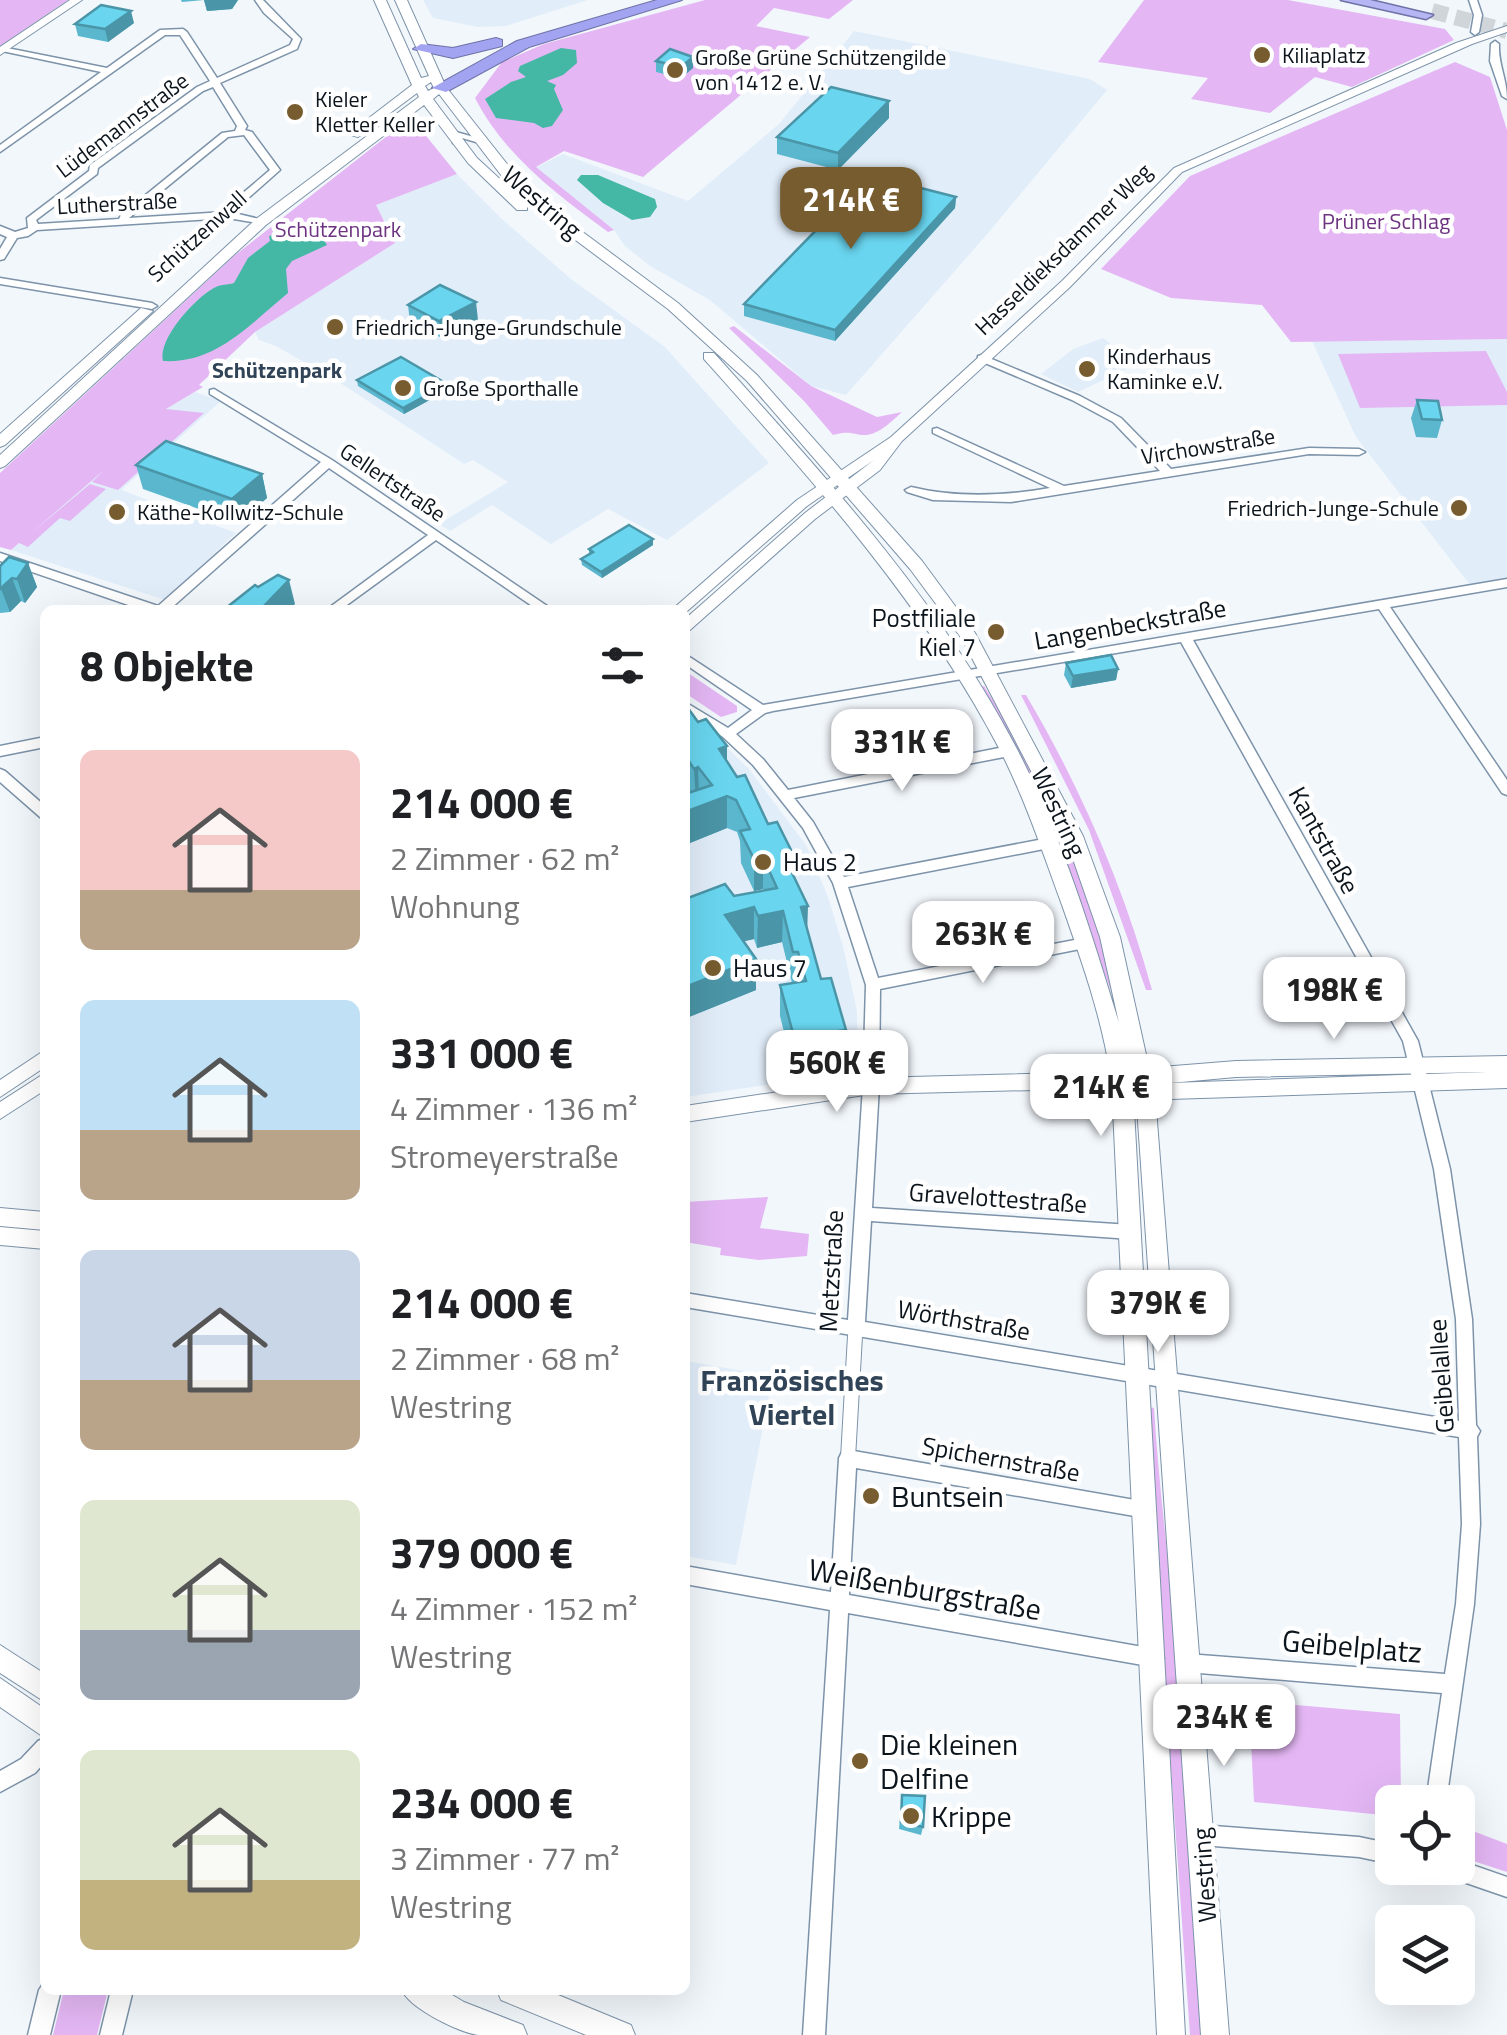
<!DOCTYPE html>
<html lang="de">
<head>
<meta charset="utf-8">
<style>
	:root { --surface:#fff; --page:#f2f2f2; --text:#202124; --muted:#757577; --accent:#765c2e }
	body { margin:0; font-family:"Titillium Web",sans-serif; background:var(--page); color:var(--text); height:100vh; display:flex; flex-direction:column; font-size:38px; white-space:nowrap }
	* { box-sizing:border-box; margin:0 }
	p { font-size:32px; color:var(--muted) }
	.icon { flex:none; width:55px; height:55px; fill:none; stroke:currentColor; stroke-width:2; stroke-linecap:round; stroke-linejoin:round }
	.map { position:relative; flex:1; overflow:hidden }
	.side { position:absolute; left:40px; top:605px; width:650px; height:1390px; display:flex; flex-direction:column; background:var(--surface); border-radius:15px; box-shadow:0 10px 40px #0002 }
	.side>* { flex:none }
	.controls { position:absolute; left:1375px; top:1785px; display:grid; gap:20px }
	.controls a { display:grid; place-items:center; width:100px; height:100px; border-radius:15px; background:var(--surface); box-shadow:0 10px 40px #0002; font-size:50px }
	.price { position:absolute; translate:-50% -85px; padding:0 22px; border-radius:20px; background:#fff; color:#222; font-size:32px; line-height:65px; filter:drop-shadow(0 2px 5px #0008) }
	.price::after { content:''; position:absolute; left:50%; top:60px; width:30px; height:22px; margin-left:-15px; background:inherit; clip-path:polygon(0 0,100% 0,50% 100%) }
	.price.selected { background:var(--accent); color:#fff }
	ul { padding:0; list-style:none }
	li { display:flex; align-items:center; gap:30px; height:250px; padding:0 40px }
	li span { display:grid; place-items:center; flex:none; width:280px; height:200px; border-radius:15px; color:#555 }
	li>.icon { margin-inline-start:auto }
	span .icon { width:120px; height:120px; fill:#fffc; stroke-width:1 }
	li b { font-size:42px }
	h2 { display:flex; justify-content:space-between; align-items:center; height:120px; padding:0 40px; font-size:42px }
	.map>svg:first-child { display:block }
	.built { fill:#e1edf9 }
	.green { fill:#e4b7f4 }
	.water { fill:#45b7a5 }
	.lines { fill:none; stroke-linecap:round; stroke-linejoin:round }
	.trunk-tunnel { stroke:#d0d5da; stroke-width:16; stroke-dasharray:16 8; stroke-linecap:butt }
	.pedestrian-far1-casing { stroke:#7d93a9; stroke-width:14 }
	.pedestrian-casing { stroke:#7d93a9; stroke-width:16 }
	.minor-casing { stroke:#7d93a9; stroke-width:3 }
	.tertiary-casing { stroke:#7d93a9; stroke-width:2 }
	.secondary-casing { stroke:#7d93a9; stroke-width:2 }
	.trunk-casing { stroke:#6e72a6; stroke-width:3 }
	.motorway-casing { stroke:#6e72a6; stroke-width:2 }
	.pedestrian-far1 { stroke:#fff; stroke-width:11 }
	.pedestrian { stroke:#fff; stroke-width:14 }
	.minor { fill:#fff; fill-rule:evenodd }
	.tertiary { fill:#fff; fill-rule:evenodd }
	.secondary { fill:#fff; fill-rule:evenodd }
	.trunk { fill:#b6b6f4; fill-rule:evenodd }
	.motorway { fill:#a3a4f1; fill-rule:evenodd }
	.wall { fill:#5ab7ce }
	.shaded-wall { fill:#4a95a7 }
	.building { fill:#69d5ef; stroke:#4a95a7; stroke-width:2.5 }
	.poi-dot { fill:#765c2e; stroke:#fff; stroke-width:4 }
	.labels { text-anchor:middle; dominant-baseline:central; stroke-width:9; stroke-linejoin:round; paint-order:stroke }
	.far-poi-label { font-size:22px; fill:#0c141c; stroke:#fff; text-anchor:start }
	.far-street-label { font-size:22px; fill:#0c141c; stroke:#fff }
	.far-park-label { font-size:22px; fill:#6d3381; stroke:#fff }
	.far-neighbourhood-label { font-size:22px; font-weight:bold; fill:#304357; stroke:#fff }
	.street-label { font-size:25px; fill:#0c141c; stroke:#fff }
	.poi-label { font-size:25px; fill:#0c141c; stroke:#fff; text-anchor:start }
	.quarter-label { font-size:30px; font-weight:bold; fill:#304357; stroke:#fff }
	.near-poi-label { font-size:30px; fill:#0c141c; stroke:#fff; text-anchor:start }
	.near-street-label { font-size:30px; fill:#0c141c; stroke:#fff }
</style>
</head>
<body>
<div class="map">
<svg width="1507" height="2035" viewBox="0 0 1507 2035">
	<rect width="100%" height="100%" fill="#f2f7fc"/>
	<!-- built -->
	<path class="built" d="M423,0H588L506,26L478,27L433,18Z
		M854,31L1090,79L1107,90L989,232L846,395L811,386L710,300L650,266L625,246L614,230L535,168L563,154L688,201L779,124Z
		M457,174L502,219L571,279L665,347L769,463L667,540L608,509L551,544L492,505L450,531L439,524L508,482L473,460L464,464L342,384L276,346L259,340L255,332L395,243L376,205Z
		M1103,338L1137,364L1078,392L1041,374L1073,349Z
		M1507,339V580L1470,585L1356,437L1312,341Z
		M195,392L221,401L121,490L236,533L165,600L11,550L143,436L163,411Z
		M685,718L722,743L749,769L806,845L828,897L843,946L857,1011L858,1071L685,1097Z
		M685,1361L773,1376L736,1565L685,1556Z"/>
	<!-- green -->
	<path class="green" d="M0,0H68L0,46Z
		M705,0H853L829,19L774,8L756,26L810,37L643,177L564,151L536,167L614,230L608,232C556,194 505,156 475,98L502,62L544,44Z
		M1144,0H1288L1445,29L1454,40L1352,87L1315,77L1270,113L1191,99L1208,78L1098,62Z
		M1455,62L1490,77L1507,130V339L1291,342L1262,305L1171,298L1101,269L1190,176Z
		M414,121L457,174L376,205L395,243L255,332L199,385L203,387L166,409L204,413L118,490L92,482L103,471L30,534L90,484L106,489L70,521L60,518L28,547L19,543L11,550L0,547V473L234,256L405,122Z
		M734,326L811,386L877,417L902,412C893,420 880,434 866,435C851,435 851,430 833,435L804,401L729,328Z
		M1486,351L1507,392V405L1360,408L1338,354Z
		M685,671L737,706V712L721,717L685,693Z
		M984,686C1048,787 1098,896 1120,1015L1054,839L980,687Z
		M1021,695H1026C1080,786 1124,887 1152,990H1146L1089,830Z
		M768,1197L760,1228L809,1234L807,1256L759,1260L720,1255L721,1248L685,1242V1202Z
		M1149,1407L1154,1408C1160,1505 1174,1601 1182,1699L1165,1698Z
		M1249,1701L1400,1714L1401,1802H1392V1816L1254,1802Z
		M1167,1712L1183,1714L1202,2035H1190Z
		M1457,1795L1469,1799L1465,1828L1507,1844V1872L1458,1856Z
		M64,1990H108L97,2035H53Z"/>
	<!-- water -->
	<path class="water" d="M561,48L576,50L577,63L563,75L547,81L556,85L554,89L563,110L552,126L543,128L534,123L496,118L485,99L511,82L526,77L518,71L520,66Z
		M581,175H598L655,199L657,207L650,217L632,220L603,203L577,180Z
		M298,229C311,230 321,233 327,245L292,261L286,269L288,293C250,324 216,364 163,361C157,339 198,294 218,286C224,284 229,285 234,283L248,258L270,241L269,236Z"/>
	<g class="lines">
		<!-- trunk-tunnel -->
		<path class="trunk-tunnel" d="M1432,11L1507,31"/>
		<!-- pedestrian-far1 casing -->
		<g class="pedestrian-far1-casing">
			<path id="pedestrian-far1" d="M855,1338L856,1326"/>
		</g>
		<!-- pedestrian casing -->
		<g class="pedestrian-casing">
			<path id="pedestrian" d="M848,1458L855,1336"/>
		</g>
		<!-- minor casing -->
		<g class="minor-casing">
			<path id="minor" d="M255,0H263L301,39L297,49L220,83L247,126L245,130L252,132L280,170L237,208L234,213L264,220V224L228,218L37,230L28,236L17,238L4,259L0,260V249L7,237L0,234V226L15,232L28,228L27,218L89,171L90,165L197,87L210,81L180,35H165L0,152V145L101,72L2,51V47L107,68L160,30L183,29L187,32L217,78L290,45L293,39L264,13ZM213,87L237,126L235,131L222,133L121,215L119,219L38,224L36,220L97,174L98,168L203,91ZM244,135L270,170L230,204L225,212L129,218L228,137Z
				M1469,0H1477L1482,15L1479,32L1475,35L1471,32L1474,15Z
				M1495,41L1499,44C1498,65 1507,78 1507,99L1502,96L1490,61L1491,44Z
				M456,132L481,139L476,142L462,138L459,143H453Z
				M0,278L152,303L157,306L152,309L0,284Z
				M982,355L1080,396L1121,418L1171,469L1309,448L1359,449L1365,452L1359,455L1309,454L1011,502L933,500L907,492L905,490L911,487C956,498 1004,496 1050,488L933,433V429L937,428L1064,486L1160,471L1113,422L1072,400L978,360V356Z
				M214,389L332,460L553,610H538L436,540L340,610H326L428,535L329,468L169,610H143L0,561V553L158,606L321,462L210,394V390Z
				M1507,579V587L1390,607L1507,780V795L1502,793L1379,609L1193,640L1418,1041L1450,1169L1472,1319L1476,1425L1480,1431L1477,1437L1480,1524L1474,1604L1446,1802H1426L1442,1693L1187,1672L1180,1670L1177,1663L1180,1656L1187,1654L1445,1674L1456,1604L1462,1524L1459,1437L685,1307V1293L848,1320L863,1086L866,985L833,883L803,828L753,765L723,737L685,712V702L728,728L752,710L685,664V654L763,705ZM1181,642L1403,1041L1434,1169L1456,1319L1459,1421L865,1322L871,1221L1131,1239L1137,1237L1139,1232L1137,1227L1131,1225L872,1208L879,1086L880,989L1085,948L1092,943L1085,938L878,978L848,887L1049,848L1056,843L1049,838L844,877L813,822L794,798L1009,756L1016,751L1009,746L788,790L763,759L736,734L765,713L773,711Z
				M45,737V747L0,756V746Z
				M0,769L5,771L45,806V819L40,817L0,782Z
				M848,1450L1152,1503L1155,1509L1152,1515L1146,1518L856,1468L849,1595L1154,1649L1161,1651L1164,1658L1161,1665L1154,1667L848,1613L825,2035H803L830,1610L685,1584V1566L831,1592L839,1458L842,1452Z
				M45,1738V1762L35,1773L0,1792V1771L21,1759L38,1741Z
				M1201,1825L1359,1837L1392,1844V1864L1359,1857L1201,1845L1194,1842L1191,1835L1194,1828Z
				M1458,1860L1507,1877V1897L1443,1875L1440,1868H1458Z
				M45,1981V1990H61L50,2035H28L39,1990Z
				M111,1990H133L122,2035H100Z"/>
		</g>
		<!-- tertiary casing -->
		<g class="tertiary-casing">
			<path id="tertiary" d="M70,0H82L0,55V47Z
				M1507,26V32L1472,44L1182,172L1070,287L902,441L880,470L815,519L690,630L685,632V619L805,513L874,460L807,506L685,613V610H673L675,607L797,500L891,437L1062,281L1174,168L1456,43Z
				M45,1050V1067L0,1097V1080Z
				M45,1073V1090L0,1119V1102Z"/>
		</g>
		<!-- secondary casing -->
		<g class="secondary-casing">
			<path id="secondary" d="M374,0H386L421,78L429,76L395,0H407L446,87L511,169L576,227L678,303L757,375L922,561L975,633L1083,836L1120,937L1149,1068L1236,1061L1507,1056V1088L1170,1099L1155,1096L1229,2035H1201L1137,1107L1133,1091L1185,2035H1157L1112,1088L871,1094L685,1122V1106L871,1078L1110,1072C1101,1015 1081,959 1062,905C1043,853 1025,799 1000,750C924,604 813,481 704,359V353H714C826,477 941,602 1018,751C1062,837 1091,931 1119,1023L1100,937L1065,836L962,639L910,569L747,381L668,309L566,233L501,175L439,94L433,99L477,158L527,204V210H517L468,163L424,105L266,225L5,466L0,468V455L256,219L419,97L417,93L358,137L348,134L412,85ZM431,82L434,88L428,91L425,86ZM1487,1072L1170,1083L1236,1077Z
				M141,308L153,311L5,445L0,447V434Z
				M0,1208L45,1212V1230L0,1226Z
				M0,1227L45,1231V1249L0,1245Z
				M0,1645L45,1674V1702L0,1673Z
				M0,1678L45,1709V1738L0,1707Z
				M402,1990H444L464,2002L523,2025L527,2035C511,2035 493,2035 478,2035C458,2032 409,2008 402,1990Z
				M497,1990H546L631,2025L635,2035H586L501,2000Z"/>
		</g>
		<!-- trunk casing -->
		<g class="trunk-casing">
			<path id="trunk" d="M1341,0H1370L1433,15L1426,19Z"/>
		</g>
		<!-- motorway casing -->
		<g class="motorway-casing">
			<path id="motorway" d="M657,0H682L529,47L446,92L432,88L517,41Z
				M496,38L502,40V46L453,58L413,49L421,44L453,48Z"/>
		</g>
		<!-- pedestrian-far1 -->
		<use href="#pedestrian-far1" class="pedestrian-far1"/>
		<!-- pedestrian -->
		<use href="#pedestrian" class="pedestrian"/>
		<!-- minor -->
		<use href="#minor" class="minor"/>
		<!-- tertiary -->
		<use href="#tertiary" class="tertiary"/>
		<!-- secondary -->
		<use href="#secondary" class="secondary"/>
		<!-- trunk -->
		<use href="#trunk" class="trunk"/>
		<!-- motorway -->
		<use href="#motorway" class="motorway"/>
	</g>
	<!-- wall -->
	<path class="wall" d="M181,0H238L232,9L207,11L204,0L182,2Z
		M134,23L108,42L78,36L75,24Z
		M656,61L693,68L681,78L656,72Z
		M889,118L838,170L777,154V137Z
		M956,197L955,208L835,341L744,316V304Z
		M408,305L478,320L442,338L410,323Z
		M357,380L447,384L448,390L404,414L358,386Z
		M1417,400L1442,420L1437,438L1416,437L1411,418Z
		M136,465L262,474L267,498L238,523L143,489Z
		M653,545L602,578L582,565L581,559L589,554V549Z
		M28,563L37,587L25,603L21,601L10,612L0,613V566Z
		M1066,663L1118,669L1116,680L1071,688L1064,675Z
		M685,704L727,761L790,870L821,979L846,1030L844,1060L793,1068L780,1016V985L792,983L782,942L757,948L754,939L743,941L756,959V990L689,1017L685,1011V899L734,896L764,890L763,889L754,891L741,863L740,841L737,832L727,828L685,845V794L690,792L685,786Z
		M902,1795L923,1827L921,1835L899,1829Z"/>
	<!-- shaded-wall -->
	<path class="shaded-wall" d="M204,0H238L232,9L207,11Z
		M131,11L134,23L108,42L105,29Z
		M693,57V68L681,78V67Z
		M889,101V118L838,170V153Z
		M956,197L955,208L835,341V330Z
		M476,302L478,320L442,338L439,321Z
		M447,384L448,390L404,414L403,408Z
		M262,474L267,498L238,523L232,499Z
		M653,539V545L602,578L601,572Z
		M28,563L37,587L25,603L17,579Z
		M12,578L21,601L10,612L1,589Z
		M289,580L295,604L289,610H260Z
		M1118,669L1116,680L1071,688L1073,676Z
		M727,746V778L719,749Z
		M698,767L699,799L696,801L694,769Z
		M727,796V828L685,845V812Z
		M791,850L790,882L782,852Z
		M763,857V889L754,891V859Z
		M808,906L807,937L801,907Z
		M754,907V939L725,946V915Z
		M783,911L782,942L757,948L758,916Z
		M756,959V990L689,1017L688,986Z"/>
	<!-- building -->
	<path class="building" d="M101,5L131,11L105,29L75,24Z
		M670,49L693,57L681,67L656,61Z
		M831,87L889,101L838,153L777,137Z
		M870,175L956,197L835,330L744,304Z
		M440,285L476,302L439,321L408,305Z
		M401,357L447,384L403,408L357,380Z
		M1417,400L1438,401L1442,420L1422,419Z
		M166,441L262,474L232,499L136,465Z
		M629,525L653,539L601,572L581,559L593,552L589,549Z
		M9,557L28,563L17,579L12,578L0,589V566Z
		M278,575L289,580L260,610H229L226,608L255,585L258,587Z
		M1111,655L1118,669L1073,676L1066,663Z
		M685,704L698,722L706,719L727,746L719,749L737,777L745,775L768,824L777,822L791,850L782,852L808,906L801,907L821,979L831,978L846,1030L794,1037L780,985L806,981L798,952H793L783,911L758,916L754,907L725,915L756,959L688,986L685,982V899L725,884L734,896L777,888L763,857L754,859L740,831L750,829L736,800L727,796L685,812V794L712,785L698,767L694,769L685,755Z
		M902,1795L925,1796L923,1827L901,1822Z"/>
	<!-- markers -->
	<g class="poi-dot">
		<circle cx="1262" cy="55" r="10"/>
		<circle cx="675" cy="70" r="10"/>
		<circle cx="295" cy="112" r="10"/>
		<circle cx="335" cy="327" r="10"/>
		<circle cx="1087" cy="369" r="10"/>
		<circle cx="403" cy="388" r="10"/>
		<circle cx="1459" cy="508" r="10"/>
		<circle cx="117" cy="512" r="10"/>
		<circle cx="996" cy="632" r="10"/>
		<circle cx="763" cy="862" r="10"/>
		<circle cx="713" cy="968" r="10"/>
		<circle cx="871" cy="1496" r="10"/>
		<circle cx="860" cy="1761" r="10"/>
		<circle cx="911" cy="1816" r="10"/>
	</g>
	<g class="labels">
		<!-- far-poi labels -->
		<g class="far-poi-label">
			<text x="1282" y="55">Kiliaplatz</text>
			<text x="695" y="57">Große Grüne Schützengilde<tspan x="695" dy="25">von 1412 e. V.</tspan></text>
			<text x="315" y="99">Kieler<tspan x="315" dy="25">Kletter Keller</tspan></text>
			<text x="355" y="327">Friedrich-Junge-Grundschule</text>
			<text x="1107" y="356">Kinderhaus<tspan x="1107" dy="25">Kaminke e.V.</tspan></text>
			<text x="423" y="388">Große Sporthalle</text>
			<text x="1439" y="508" text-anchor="end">Friedrich-Junge-Schule</text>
			<text x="137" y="512">Käthe-Kollwitz-Schule</text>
		</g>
		<!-- far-street labels -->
		<g class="far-street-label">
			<text transform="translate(122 125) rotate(-37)">Lüdemannstraße</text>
			<text transform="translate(117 203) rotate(-3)">Lutherstraße</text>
			<text transform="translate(197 236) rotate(-42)">Schützenwall</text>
			<text transform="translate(1063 249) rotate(-44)">Hasseldieksdammer Weg</text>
			<text transform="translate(1208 446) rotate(-9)">Virchowstraße</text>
			<text transform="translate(393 482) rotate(34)">Gellertstraße</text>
		</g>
		<!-- far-park labels -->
		<g class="far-park-label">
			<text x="1386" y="221">Prüner Schlag</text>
			<text x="338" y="229">Schützenpark</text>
		</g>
		<!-- far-neighbourhood labels -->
		<g class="far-neighbourhood-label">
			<text x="277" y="370">Schützenpark</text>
		</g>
		<!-- street labels -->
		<g class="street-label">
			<text transform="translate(542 202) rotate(41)">Westring</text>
			<text transform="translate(1130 624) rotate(-10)">Langenbeckstraße</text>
			<text transform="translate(1059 812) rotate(65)">Westring</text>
			<text transform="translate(1324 840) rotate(61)">Kantstraße</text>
			<text transform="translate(998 1198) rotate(4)">Gravelottestraße</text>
			<text transform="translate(831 1271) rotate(-87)">Metzstraße</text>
			<text transform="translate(964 1320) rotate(10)">Wörthstraße</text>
			<text transform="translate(1441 1376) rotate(-94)">Geibelallee</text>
			<text transform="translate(1001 1459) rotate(10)">Spichernstraße</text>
			<text transform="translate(1204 1875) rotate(-94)">Westring</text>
		</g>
		<!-- poi labels -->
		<g class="poi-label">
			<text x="976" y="618" text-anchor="end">Postfiliale<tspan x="976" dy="29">Kiel 7</tspan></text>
			<text x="783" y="862">Haus 2</text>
			<text x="733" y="968">Haus 7</text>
		</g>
		<!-- quarter labels -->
		<g class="quarter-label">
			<text x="792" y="1380">Französisches<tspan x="792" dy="34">Viertel</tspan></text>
		</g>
		<!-- near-poi labels -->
		<g class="near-poi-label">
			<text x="891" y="1496">Buntsein</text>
			<text x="880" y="1744">Die kleinen<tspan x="880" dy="34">Delfine</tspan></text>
			<text x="931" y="1816">Krippe</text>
		</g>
		<!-- near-street labels -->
		<g class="near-street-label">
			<text transform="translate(925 1589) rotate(10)">Weißenburgstraße</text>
			<text transform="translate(1352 1646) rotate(5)">Geibelplatz</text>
		</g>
	</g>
</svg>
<div class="controls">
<a><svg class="icon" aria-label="locate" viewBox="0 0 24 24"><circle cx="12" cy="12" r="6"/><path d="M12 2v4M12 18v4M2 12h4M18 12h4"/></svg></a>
<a><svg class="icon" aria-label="layers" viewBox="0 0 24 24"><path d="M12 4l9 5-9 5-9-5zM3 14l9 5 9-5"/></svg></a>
</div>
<b class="price selected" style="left:851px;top:252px">214K €</b>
<b class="price" style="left:902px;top:794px">331K €</b>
<b class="price" style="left:983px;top:986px">263K €</b>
<b class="price" style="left:1334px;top:1042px">198K €</b>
<b class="price" style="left:837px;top:1115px">560K €</b>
<b class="price" style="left:1101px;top:1139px">214K €</b>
<b class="price" style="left:1158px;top:1355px">379K €</b>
<b class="price" style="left:1224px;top:1769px">234K €</b>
<section class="side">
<h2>8 Objekte<svg class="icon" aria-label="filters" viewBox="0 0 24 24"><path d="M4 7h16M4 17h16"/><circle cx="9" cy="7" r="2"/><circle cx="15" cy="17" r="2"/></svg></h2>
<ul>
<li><span style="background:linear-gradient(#f6c9c9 70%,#b9a48a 0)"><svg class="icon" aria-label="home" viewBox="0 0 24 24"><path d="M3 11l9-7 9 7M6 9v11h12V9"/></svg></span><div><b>214 000 €</b><p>2 Zimmer · 62 m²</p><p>Wohnung</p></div></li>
<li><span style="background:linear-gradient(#bfe0f5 65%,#b9a48a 0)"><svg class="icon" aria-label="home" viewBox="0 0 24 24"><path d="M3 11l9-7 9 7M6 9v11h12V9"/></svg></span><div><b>331 000 €</b><p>4 Zimmer · 136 m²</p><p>Stromeyerstraße</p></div></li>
<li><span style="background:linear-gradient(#c9d6e8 65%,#b9a48a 0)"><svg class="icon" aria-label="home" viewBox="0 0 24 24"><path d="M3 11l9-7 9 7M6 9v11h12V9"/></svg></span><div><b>214 000 €</b><p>2 Zimmer · 68 m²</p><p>Westring</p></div></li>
<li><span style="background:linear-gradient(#dfe7d0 65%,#9aa5b1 0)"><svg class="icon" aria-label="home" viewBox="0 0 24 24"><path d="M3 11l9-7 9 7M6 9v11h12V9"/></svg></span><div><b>379 000 €</b><p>4 Zimmer · 152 m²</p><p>Westring</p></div></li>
<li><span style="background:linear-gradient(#dfe7d0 65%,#c2b280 0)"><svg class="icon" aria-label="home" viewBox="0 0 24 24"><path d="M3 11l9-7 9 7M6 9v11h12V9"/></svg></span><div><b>234 000 €</b><p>3 Zimmer · 77 m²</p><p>Westring</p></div></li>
</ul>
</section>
</div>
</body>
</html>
